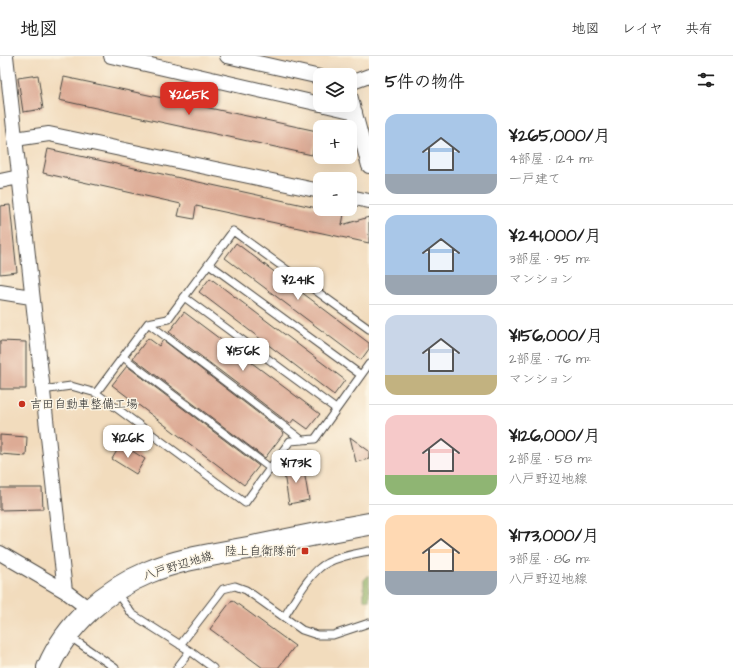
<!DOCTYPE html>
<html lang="ja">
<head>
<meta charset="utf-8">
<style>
	:root { --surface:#fff; --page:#f2f2f2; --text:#222; --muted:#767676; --line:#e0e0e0; --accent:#d93025 }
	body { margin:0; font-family:"Architects Daughter","Klee One",sans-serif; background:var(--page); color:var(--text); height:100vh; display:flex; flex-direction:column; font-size:15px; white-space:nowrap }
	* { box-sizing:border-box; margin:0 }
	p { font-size:13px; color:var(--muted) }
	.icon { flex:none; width:22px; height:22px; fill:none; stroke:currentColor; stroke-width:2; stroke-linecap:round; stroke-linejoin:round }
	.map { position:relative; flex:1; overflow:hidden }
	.sheet { display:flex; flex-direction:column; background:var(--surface); width:364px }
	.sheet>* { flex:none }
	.tools { position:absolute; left:313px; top:12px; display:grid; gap:8px }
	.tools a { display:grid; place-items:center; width:44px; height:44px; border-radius:8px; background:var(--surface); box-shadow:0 4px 16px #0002; font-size:20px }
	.price { position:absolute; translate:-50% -34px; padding:0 9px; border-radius:8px; background:#fff; color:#222; font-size:13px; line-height:26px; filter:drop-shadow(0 1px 2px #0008) }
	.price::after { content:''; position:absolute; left:50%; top:24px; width:12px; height:9px; margin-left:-6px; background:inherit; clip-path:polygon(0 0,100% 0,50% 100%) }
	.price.active { background:var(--accent); color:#fff }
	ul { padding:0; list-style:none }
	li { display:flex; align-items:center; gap:12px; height:100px; padding:0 16px }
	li+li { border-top:1px solid var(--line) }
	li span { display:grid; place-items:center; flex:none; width:112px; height:80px; border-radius:12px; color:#555 }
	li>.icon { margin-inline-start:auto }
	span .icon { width:48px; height:48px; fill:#fffc; stroke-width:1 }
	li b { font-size:17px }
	h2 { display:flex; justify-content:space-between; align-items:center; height:48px; padding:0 16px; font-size:17px }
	header { display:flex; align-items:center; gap:24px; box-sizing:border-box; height:56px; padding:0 20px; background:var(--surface); border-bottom:1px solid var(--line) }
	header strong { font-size:19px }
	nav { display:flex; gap:22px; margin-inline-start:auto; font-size:14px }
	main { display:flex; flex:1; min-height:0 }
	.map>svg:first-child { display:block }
	.forest { fill:#97b76a; stroke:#61714a }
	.building { fill:#ddab95 }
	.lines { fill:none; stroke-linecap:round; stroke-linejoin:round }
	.service-casing { stroke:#494641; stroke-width:9 }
	.minor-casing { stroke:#494641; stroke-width:16 }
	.primary-casing { stroke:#494641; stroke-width:24 }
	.service { stroke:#fff; stroke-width:7 }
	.minor { stroke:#fff; stroke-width:14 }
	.primary { stroke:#fff; stroke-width:22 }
	.poi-dot { fill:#c8321e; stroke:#fcf5e5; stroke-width:1.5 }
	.labels { text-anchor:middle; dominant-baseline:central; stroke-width:3; stroke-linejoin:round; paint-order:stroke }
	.poi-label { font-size:12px; fill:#2b2b2b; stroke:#fcf5e5; text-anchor:start }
	.street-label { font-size:12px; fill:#2b2b2b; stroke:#fcf5e5 }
</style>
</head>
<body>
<header>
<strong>地図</strong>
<nav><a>地図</a><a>レイヤ</a><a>共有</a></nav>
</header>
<main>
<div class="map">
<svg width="369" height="612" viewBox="0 0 369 612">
	<rect width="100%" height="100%" fill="#fcf5e5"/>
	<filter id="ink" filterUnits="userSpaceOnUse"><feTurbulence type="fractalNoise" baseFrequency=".025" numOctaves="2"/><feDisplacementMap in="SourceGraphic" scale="8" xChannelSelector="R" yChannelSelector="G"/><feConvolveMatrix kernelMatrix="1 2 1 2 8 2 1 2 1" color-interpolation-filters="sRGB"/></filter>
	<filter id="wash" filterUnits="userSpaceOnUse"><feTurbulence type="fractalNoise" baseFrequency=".012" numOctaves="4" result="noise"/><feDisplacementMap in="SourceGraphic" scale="16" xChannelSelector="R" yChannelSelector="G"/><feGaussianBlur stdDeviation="0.9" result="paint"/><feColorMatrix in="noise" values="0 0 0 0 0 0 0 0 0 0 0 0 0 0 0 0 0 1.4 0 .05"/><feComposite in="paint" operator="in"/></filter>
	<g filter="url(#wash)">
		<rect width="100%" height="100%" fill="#f2dcbd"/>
		<!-- forest -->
		<path class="forest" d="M369,519V544H364V524Z"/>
		<g id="blocks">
			<!-- building -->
			<path class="building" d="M38,19L43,53L23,56L18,22Z
				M64,21L317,75L312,99L59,44Z
				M48,93L344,158L342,169L369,161V187L196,150L194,163L178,160L181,148L43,117Z
				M10,149L17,216L0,218V150Z
				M236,187L369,287V293L361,304L225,202Z
				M210,222L345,324L334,339L199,236Z
				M184,256L320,358L308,373L294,363L290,368L169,276Z
				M148,282L159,290L163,284L284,377L265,402L133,302Z
				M0,285L26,286V333H0Z
				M127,310L259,410L244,429L112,329Z
				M0,379L27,381L26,400L0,398Z
				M350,381L369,395V403L356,406Z
				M121,388L145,403L136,418L112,403Z
				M303,409L309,444L289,448L283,412Z
				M0,432H42L43,453L0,454Z
				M232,544L295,590L278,612H263L210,573Z"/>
		</g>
	</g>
	<g filter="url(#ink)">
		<use href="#blocks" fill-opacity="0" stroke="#494641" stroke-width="1"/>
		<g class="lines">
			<!-- service casing -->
			<g class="service-casing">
				<path id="service" d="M209,208L361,319
					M184,241L336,353
					M148,267L302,384
					M123,301L270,412
					M42,334L71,330L96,337L245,447L290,385L315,383L369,308
					M96,337L148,267L168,263L233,175L369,273
					M116,536L132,558L190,595L213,612
					M284,561C294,546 311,514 327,507C340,500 354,498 369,495
					M69,580L115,612
					M180,589L223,533L235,530L246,534L302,574L317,579H333L369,567
					M177,612L190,595"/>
			</g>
			<!-- minor casing -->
			<g class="minor-casing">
				<path id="minor" d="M6,0L65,535
					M111,0L320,48
					M227,0L320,21
					M350,27L369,20
					M350,39L369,110
					M325,49L355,56
					M15,83L49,78L320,135
					M0,125L19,121
					M350,141L369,145
					M0,236L31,241
					M0,497L65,535L89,553"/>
			</g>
			<!-- primary casing -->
			<g class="primary-casing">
				<path id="primary" d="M48,612C67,567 106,534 149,516C182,502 219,498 253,491C291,483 330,475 369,468"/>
			</g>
			<!-- service -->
			<use href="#service" class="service"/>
			<!-- minor -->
			<use href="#minor" class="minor"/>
			<!-- primary -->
			<use href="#primary" class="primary"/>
		</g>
	</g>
	<!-- markers -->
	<g class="poi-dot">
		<circle cx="22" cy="348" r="4"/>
		<rect x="301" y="491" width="8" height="8" rx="2"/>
	</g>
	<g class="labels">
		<!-- poi labels -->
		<g class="poi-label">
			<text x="30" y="348">吉田自動車整備工場</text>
			<text x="297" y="495" text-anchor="end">陸上自衛隊前</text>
		</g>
		<!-- street labels -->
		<g class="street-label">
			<text transform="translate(178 510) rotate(-17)">八戸野辺地線</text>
		</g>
	</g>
</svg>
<div class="tools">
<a><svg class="icon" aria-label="layers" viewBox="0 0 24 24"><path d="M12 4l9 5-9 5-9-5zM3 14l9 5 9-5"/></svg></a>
<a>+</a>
<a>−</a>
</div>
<b class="price active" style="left:189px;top:60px">¥265K</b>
<b class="price" style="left:298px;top:245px">¥241K</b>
<b class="price" style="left:243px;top:316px">¥156K</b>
<b class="price" style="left:128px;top:403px">¥126K</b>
<b class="price" style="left:296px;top:428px">¥173K</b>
</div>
<section class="sheet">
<h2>5件の物件<svg class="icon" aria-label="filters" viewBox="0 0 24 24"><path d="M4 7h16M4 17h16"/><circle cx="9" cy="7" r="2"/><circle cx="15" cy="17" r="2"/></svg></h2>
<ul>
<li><span style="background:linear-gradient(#a9c7e8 75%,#9aa5b1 0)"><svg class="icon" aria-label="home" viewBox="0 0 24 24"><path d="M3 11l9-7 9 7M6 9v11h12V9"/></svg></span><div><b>¥265,000/月</b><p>4部屋 · 124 m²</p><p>一戸建て</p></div></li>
<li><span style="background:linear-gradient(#a9c7e8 75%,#9aa5b1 0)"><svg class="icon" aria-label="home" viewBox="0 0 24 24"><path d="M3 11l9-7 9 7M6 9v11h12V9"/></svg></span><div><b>¥241,000/月</b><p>3部屋 · 95 m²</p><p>マンション</p></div></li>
<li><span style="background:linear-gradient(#c9d6e8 75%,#c2b280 0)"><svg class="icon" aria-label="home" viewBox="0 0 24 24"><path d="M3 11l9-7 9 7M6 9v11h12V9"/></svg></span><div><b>¥156,000/月</b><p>2部屋 · 76 m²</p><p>マンション</p></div></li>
<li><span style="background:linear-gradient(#f6c9c9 75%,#8fb573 0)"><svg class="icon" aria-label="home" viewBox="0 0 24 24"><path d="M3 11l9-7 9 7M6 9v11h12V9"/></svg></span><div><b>¥126,000/月</b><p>2部屋 · 58 m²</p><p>八戸野辺地線</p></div></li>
<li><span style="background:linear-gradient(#ffd9b3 70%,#9aa5b1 0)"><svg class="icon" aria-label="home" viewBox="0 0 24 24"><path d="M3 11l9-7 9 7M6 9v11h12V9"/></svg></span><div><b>¥173,000/月</b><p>3部屋 · 86 m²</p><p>八戸野辺地線</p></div></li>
</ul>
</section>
</main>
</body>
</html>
